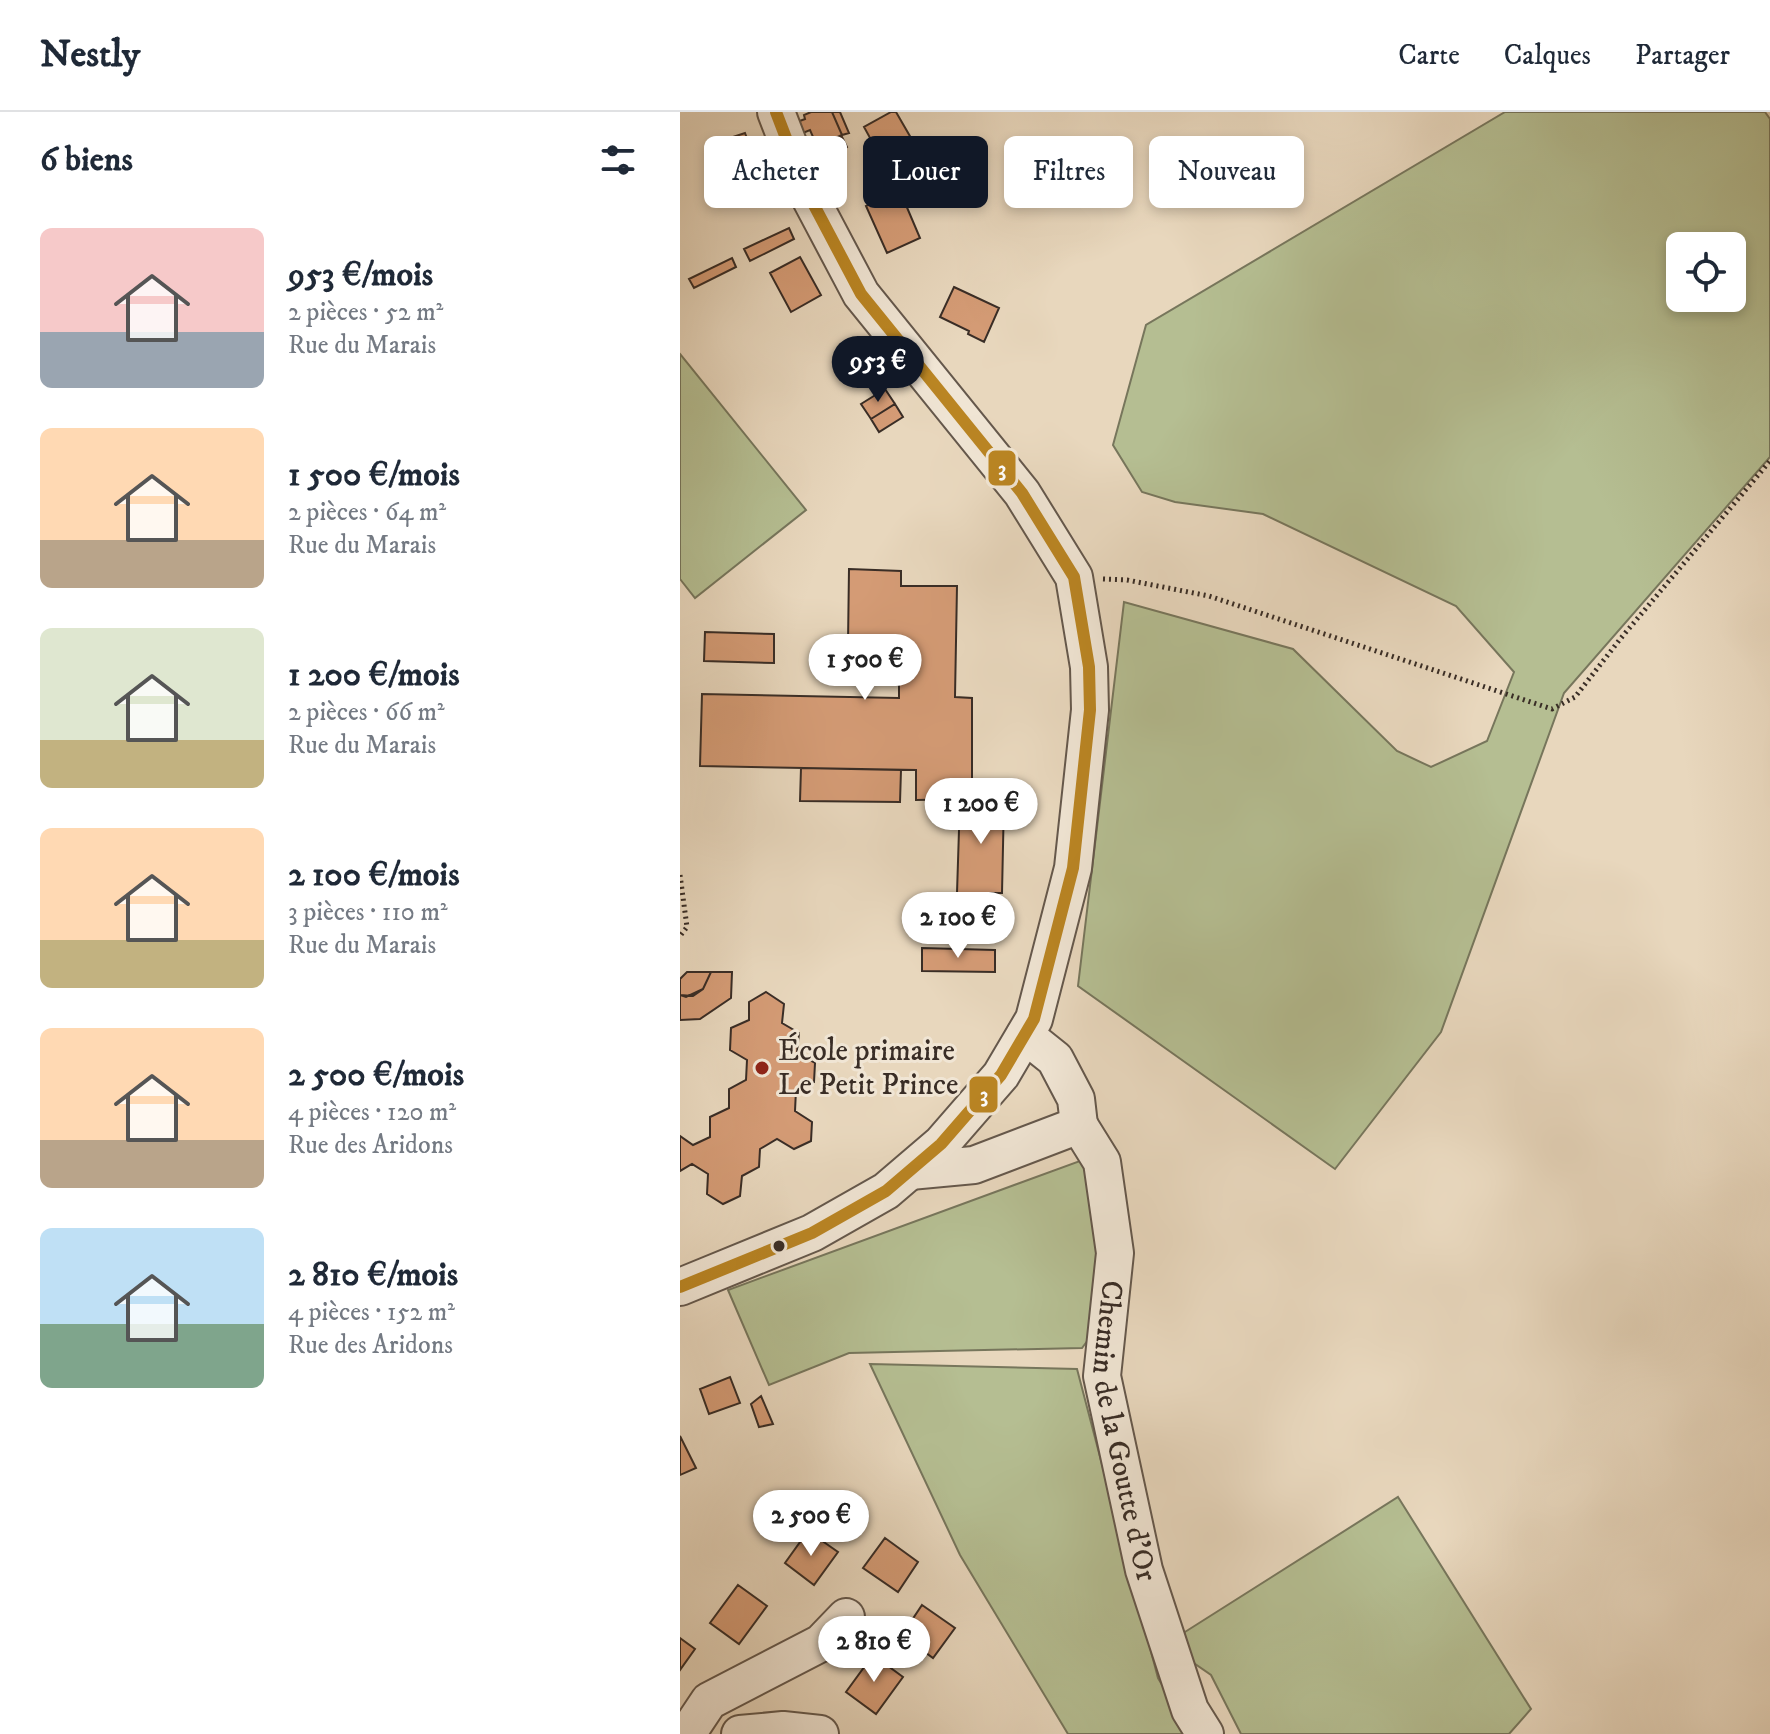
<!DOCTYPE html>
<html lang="fr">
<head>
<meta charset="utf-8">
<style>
	:root { --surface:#fff; --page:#f2f2f3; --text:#1f2937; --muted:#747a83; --line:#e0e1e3; --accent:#111827 }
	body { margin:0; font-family:"IM FELL DW Pica",serif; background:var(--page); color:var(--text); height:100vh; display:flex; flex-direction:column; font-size:30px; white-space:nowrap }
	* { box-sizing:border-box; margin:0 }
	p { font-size:26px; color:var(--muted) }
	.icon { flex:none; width:44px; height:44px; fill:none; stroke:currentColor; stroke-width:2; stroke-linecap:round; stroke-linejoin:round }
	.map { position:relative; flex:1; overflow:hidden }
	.details { display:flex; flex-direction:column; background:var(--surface); width:680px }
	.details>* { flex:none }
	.banner { position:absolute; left:24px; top:24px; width:760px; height:72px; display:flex; gap:16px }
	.fabs { position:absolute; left:986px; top:120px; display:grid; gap:16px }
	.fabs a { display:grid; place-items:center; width:80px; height:80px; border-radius:12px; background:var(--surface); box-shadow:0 4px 12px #0003; font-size:40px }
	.price { position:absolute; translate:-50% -68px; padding:0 18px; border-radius:28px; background:#fff; color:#222; font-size:26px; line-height:52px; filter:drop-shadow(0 2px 4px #0008) }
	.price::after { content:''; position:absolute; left:50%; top:48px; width:24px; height:18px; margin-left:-12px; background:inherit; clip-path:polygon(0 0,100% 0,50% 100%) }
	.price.current { background:var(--accent); color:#fff }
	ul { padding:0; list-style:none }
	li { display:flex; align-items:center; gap:24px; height:200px; padding:0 40px }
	li span { display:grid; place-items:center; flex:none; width:224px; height:160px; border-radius:12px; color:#555 }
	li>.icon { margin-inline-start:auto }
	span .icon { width:96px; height:96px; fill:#fffc; stroke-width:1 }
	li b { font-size:34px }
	h2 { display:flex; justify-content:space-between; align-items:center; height:96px; padding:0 40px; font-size:34px }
	.tag { padding:0 28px; border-radius:12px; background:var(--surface); box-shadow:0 4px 12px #0003; font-size:28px; line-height:72px }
	.tag.current { background:var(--accent); color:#fff }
	header { display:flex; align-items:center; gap:48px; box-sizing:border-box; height:112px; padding:0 40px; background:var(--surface); border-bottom:2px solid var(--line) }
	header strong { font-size:38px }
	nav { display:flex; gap:44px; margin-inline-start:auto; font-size:28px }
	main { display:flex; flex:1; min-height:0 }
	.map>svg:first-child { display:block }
	.green { fill:#b5be92; stroke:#77765c; stroke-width:2; fill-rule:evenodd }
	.building { fill:#d49b75; stroke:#392d26; stroke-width:2 }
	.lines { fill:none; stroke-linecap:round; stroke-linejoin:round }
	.minor-casing { stroke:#65584c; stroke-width:40 }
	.path { stroke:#392d26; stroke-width:5; stroke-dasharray:2 4; stroke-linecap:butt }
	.minor { stroke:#f0e5d4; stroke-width:36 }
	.bus-1-casing { stroke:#f0e5d4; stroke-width:18 }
	.bus-1 { stroke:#ba8523; stroke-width:12 }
	.poi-dot { fill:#8f2418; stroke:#f0e5d4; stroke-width:3 }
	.bus-dot { fill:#392d26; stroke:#f0e5d4; stroke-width:3 }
	.labels { text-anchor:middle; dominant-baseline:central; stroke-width:6; stroke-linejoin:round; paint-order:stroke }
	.poi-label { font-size:30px; fill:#392d26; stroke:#f0e5d4; text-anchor:start }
	.street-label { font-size:30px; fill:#392d26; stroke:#f0e5d4 }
	.line-badge { stroke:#f0e5d4; stroke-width:3 }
	.badge-label { font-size:22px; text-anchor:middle; font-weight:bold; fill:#fff }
</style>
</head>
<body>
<header>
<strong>Nestly</strong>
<nav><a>Carte</a><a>Calques</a><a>Partager</a></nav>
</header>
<main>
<section class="details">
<h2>6 biens<svg class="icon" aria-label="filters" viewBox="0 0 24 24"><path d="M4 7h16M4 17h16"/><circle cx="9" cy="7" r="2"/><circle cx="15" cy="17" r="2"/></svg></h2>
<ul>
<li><span style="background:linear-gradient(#f6c9c9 65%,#9aa5b1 0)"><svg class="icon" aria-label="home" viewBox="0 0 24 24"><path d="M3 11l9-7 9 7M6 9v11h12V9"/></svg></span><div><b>953 €/mois</b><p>2 pièces · 52 m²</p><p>Rue du Marais</p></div></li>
<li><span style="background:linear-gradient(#ffd9b3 70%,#b9a48a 0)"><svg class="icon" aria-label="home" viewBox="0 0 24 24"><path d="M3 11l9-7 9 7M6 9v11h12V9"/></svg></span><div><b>1 500 €/mois</b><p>2 pièces · 64 m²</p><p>Rue du Marais</p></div></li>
<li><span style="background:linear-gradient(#dfe7d0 70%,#c2b280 0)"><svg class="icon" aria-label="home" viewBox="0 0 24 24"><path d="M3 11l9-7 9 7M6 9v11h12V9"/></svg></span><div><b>1 200 €/mois</b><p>2 pièces · 66 m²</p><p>Rue du Marais</p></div></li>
<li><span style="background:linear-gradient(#ffd9b3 70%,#c2b280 0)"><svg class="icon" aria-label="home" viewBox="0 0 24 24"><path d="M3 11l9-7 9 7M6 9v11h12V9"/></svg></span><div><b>2 100 €/mois</b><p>3 pièces · 110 m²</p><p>Rue du Marais</p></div></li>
<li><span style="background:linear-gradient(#ffd9b3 70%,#b9a48a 0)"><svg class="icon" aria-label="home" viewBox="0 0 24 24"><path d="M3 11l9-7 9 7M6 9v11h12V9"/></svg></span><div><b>2 500 €/mois</b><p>4 pièces · 120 m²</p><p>Rue des Aridons</p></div></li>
<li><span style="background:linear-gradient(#bfe0f5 60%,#7fa58c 0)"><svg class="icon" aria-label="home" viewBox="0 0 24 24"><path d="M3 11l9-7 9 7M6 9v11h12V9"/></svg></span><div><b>2 810 €/mois</b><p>4 pièces · 152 m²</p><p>Rue des Aridons</p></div></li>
</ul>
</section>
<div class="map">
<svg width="1090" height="1622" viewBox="0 0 1090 1622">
	<rect width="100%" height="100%" fill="#e8d7bd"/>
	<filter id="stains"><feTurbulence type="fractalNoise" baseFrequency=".0025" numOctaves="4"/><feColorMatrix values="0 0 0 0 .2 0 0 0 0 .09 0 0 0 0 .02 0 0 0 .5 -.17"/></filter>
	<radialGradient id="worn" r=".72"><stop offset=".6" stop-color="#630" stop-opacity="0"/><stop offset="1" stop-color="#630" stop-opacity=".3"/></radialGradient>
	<!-- green -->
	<path class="green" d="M825,0H1085L1090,7V345L884,581L761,920L655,1057L398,874L444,490L613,537L717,639L751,655L807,629L834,560L776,494L583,402L495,390L462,380L433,333L466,213ZM1000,134H1052V186H1000Z
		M0,242L126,398L15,486L0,467Z
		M408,1046L421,1131L414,1220L402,1236L169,1241L89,1273L48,1178Z
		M190,1252L397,1257L478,1566L512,1622H388L280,1443Z
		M718,1385L851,1597L829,1622H561L531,1563L508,1547L497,1525Z"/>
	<!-- building -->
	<path class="building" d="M131,0H152L162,23L137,34L130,18L118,23L114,11L125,7L124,3Z
		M152,0H160L169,21L162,23Z
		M211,0H216L231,26L200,44L184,15Z
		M65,21L82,66L60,75L44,28Z
		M162,25L167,35L136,65L127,45Z
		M231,26L235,33L207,56L200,44Z
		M46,51L52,67L57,66L60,75L50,78L41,53Z
		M220,79L240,126L207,141L186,94Z
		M109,116L114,127L70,149L64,137Z
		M120,145L141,183L111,200L90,161Z
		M52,146L56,155L14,176L9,167Z
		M274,175L319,196L304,230L288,222L289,219L260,205Z
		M205,277L215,292L191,307L181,292Z
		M215,292L223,305L199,320L191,307Z
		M169,457L221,459V474H277L275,585L292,586V687L236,688V658L20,654L22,582L219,586V530L168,531Z
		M25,520L94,522V551L24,549Z
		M121,656L221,658L220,690L120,689Z
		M280,687L324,688L322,781H277Z
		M242,836L315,838V860L242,859Z
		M7,860H31L23,877L6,885L0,883V867Z
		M31,860H52L51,886L20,907L0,908V883L13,884L23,877Z
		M86,880L104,892L102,911L119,921L117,941L135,951L134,970L116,978L115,999L132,1010L131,1029L114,1037L97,1027L80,1037L79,1055L62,1064L60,1084L43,1092L27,1082L28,1062L12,1052L0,1059V1024L13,1033L30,1025V1005L49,996V977L66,968L67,948L50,938L51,916L69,908V890Z
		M50,1265L60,1291L29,1302L20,1277Z
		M81,1284L93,1312L79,1315L71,1292Z
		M0,1324L16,1356L0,1363Z
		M128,1419L158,1440L134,1473L105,1451Z
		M205,1426L238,1450L218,1480L183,1456Z
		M58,1473L87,1494L59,1532L30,1511Z
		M242,1493L275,1516L253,1546L222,1523Z
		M199,1523L217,1536L210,1546L192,1534Z
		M0,1526L15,1537L0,1558Z
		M193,1543L223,1565L196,1602L166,1580Z"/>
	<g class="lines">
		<!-- minor casing -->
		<g class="minor-casing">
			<g id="minor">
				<path id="s1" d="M399,1013L422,1050L435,1141L422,1264L464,1458L510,1598L525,1622"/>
				<path d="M230,1059L294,1053L399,1013L396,987L375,947L345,923"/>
				<path d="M0,1175L132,1121L206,1079L261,1032L321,963L354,907L393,756L410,598L409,555L394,465L342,381L181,182L126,78L96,0"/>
				<path d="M7,1622L29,1589L141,1531L166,1505"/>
				<path d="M60,1622L103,1618L140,1622"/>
			</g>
		</g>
		<!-- path -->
		<path class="path" d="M423,467L447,468L529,484L872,597L895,585L941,526L1090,349
			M0,763L7,815L0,824"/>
		<!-- minor -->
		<use href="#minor" class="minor"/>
		<!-- bus-1 casing -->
		<g class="bus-1-casing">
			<path id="bus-1" d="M0,1175L132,1121L206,1079L261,1032L321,963L354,907L393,756L410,598L409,555L394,465L342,381L181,182L126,78L96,0"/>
		</g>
		<!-- bus-1 -->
		<use href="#bus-1" class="bus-1"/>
	</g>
	<!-- markers -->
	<circle class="poi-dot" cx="82" cy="956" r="8"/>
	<circle class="bus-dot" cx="99" cy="1134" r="7"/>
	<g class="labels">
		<!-- poi labels -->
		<g class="poi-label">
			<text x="98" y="939">École primaire<tspan x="98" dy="34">Le Petit Prince</tspan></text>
		</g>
		<!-- street labels -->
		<g class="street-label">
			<text stroke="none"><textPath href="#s1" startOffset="316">Chemin de la Goutte d'Or</textPath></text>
		</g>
	</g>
	<g class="line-badge">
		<rect x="307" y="337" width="30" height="38" rx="8" fill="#ba8523"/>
		<rect x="288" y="963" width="31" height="39" rx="8" fill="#ba8523"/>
	</g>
	<g class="badge-label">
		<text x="322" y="364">3</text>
		<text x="304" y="990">3</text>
	</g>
	<rect width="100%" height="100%" filter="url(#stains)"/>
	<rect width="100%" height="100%" fill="url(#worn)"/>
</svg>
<div class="fabs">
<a><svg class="icon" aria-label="locate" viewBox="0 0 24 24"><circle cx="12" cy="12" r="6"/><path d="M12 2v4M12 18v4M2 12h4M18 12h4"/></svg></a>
</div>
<b class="price current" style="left:198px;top:292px">953 €</b>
<b class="price" style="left:185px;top:590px">1 500 €</b>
<b class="price" style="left:301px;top:734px">1 200 €</b>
<b class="price" style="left:278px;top:848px">2 100 €</b>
<b class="price" style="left:131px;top:1446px">2 500 €</b>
<b class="price" style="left:194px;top:1572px">2 810 €</b>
<div class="banner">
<a class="tag">Acheter</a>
<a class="tag current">Louer</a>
<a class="tag">Filtres</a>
<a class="tag">Nouveau</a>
</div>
</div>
</main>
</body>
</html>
